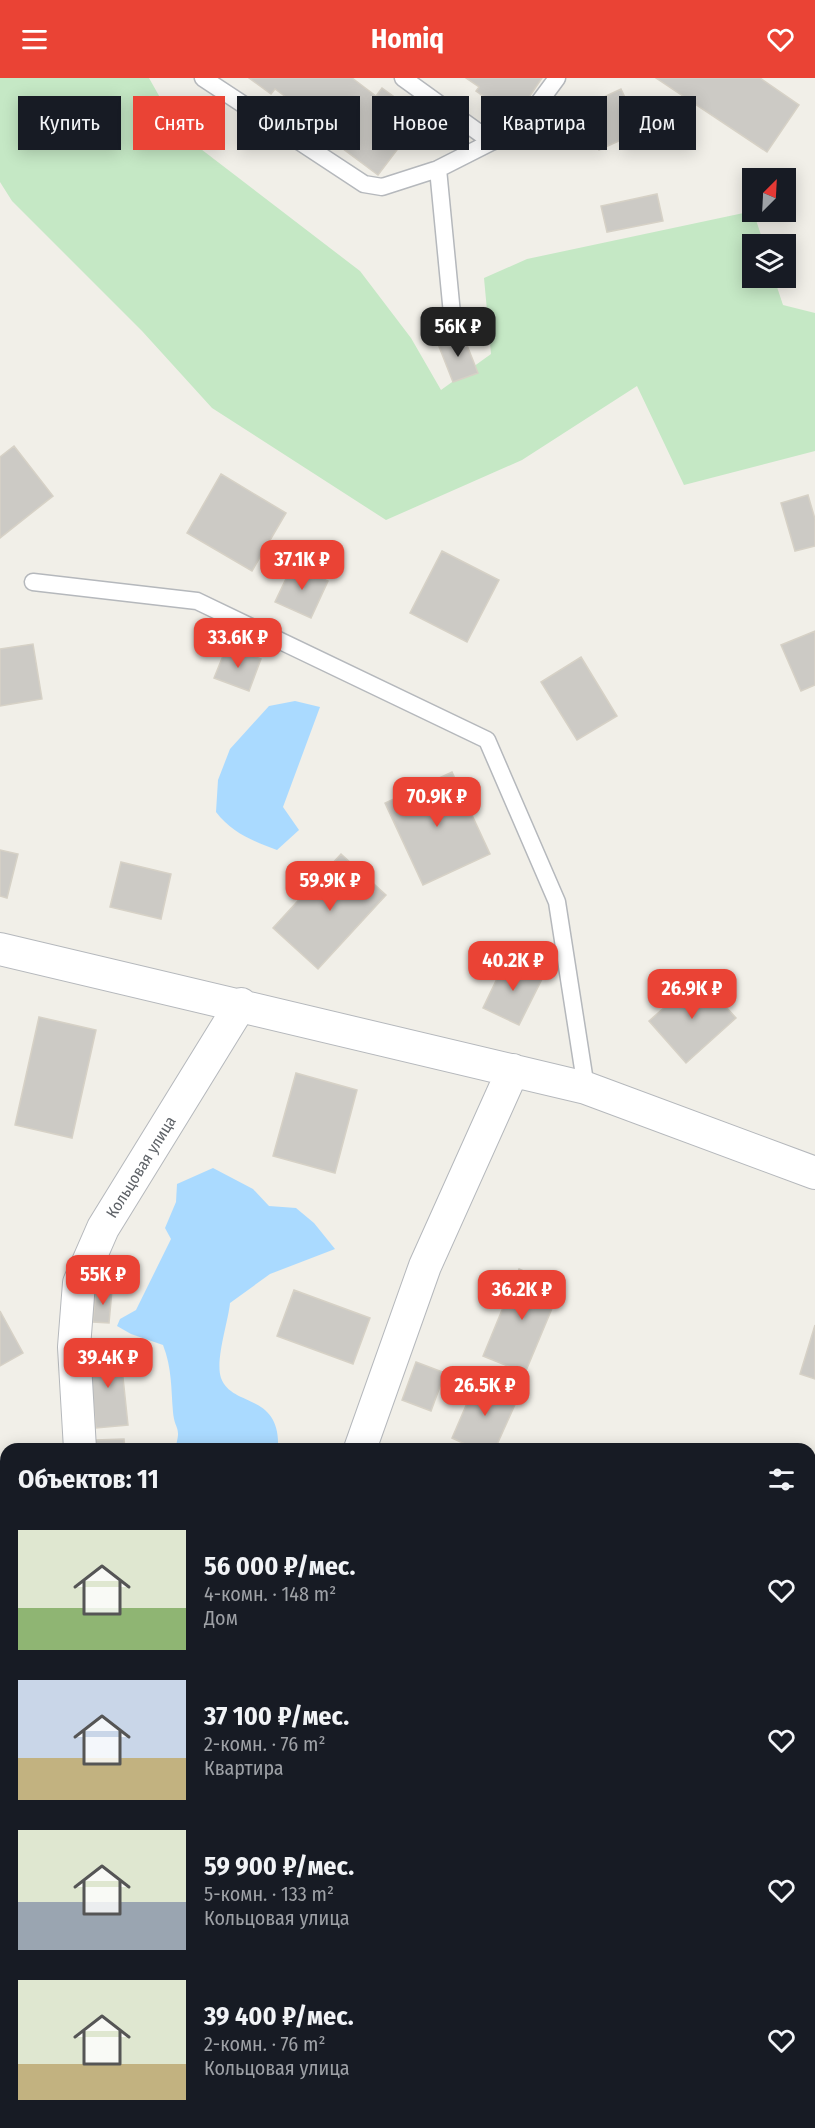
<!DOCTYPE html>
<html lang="ru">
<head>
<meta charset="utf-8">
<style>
	:root { --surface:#171b24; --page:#20242c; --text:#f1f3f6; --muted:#9ea1a6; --accent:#ea4335 }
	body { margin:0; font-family:"Fira Sans Condensed",sans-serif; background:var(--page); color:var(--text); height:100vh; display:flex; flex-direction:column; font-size:22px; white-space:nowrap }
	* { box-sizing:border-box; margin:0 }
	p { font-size:20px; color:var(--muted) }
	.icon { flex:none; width:33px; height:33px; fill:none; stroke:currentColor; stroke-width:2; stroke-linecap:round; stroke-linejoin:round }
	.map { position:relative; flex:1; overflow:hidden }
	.details { position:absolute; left:0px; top:1365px; width:816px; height:686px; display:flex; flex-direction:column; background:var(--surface); border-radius:18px 18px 0 0; box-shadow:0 3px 15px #0003 }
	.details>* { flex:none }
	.guide { position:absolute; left:18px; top:18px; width:780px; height:54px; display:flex; gap:12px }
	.needle { width:39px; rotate:24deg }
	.buttons { position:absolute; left:742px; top:90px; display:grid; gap:12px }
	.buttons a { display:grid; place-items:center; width:54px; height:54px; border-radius:0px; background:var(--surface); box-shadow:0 3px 15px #0003; font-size:30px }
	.price { position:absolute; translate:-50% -51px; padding:0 14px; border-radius:12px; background:var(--accent); color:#fff; font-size:20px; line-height:39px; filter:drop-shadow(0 2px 3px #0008) }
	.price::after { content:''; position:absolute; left:50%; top:36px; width:18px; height:14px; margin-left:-9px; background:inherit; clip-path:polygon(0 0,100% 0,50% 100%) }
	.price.selected { background:#222; color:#fff }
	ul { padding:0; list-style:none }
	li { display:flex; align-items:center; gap:18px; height:150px; padding:0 18px }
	li span { display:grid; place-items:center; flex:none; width:168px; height:120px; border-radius:0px; color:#555 }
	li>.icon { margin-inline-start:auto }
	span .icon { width:72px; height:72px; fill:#fffc; stroke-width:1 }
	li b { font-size:26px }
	h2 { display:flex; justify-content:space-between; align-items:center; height:72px; padding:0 18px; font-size:26px }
	.chip { padding:0 21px; border-radius:0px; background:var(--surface); box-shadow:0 3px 15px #0003; font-size:21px; line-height:54px }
	.chip.selected { background:var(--accent); color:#fff }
	header { display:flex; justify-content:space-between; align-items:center; height:78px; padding:0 18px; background:var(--accent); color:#fff; font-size:27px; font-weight:700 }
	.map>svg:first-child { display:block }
	.green { fill:#c5e8c5 }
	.water { fill:#aadaff }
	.building { fill:#cccac5; stroke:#d6d1c6; stroke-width:1.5 }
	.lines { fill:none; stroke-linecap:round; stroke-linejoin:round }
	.service-casing { stroke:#b5b8bc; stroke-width:19 }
	.minor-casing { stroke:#b5b8bc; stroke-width:34 }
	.service { stroke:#fff; stroke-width:16 }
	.minor { stroke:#fff; stroke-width:32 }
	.labels { text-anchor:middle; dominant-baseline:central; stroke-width:6; stroke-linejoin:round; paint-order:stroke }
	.street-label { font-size:16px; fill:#5f6368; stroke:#fff }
</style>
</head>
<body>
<header><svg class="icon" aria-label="menu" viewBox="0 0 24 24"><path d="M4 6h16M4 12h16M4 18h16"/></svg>Homiq<svg class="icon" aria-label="heart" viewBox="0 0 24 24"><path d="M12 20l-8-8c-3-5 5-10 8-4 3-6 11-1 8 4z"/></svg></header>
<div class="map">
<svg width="815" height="2050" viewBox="0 0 815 2050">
	<rect width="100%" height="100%" fill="#f1efe8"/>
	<!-- green -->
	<path class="green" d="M0,0H149L180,55L360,193L411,260L441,312L491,276L484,200L527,181L753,133L764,166H753V200H774L783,227L815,235V373L684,407L637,308L522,382L386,442L212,330L142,253L12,123L0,104Z"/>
	<!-- water -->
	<path class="water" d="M295,623L320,629L283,729L299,752L277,772C253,763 232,755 216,734L218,702L230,671L269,628Z
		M213,1090L253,1111L269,1128L296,1130L314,1145L335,1171L270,1196L230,1225C228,1245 215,1282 221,1300C232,1330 281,1314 278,1371H175C182,1347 175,1354 173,1334C171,1310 172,1290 163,1267L131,1256L117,1248L120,1241L136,1232L171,1161L165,1150L176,1124L177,1106Z"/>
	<!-- building -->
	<path class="building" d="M249,0H352L376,18L382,10L422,39L378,97L342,70L347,64L275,11L271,16Z
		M466,0H542L515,40L476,13L479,9Z
		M656,0H760L799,27L767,74Z
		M621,11L641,53L599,72L580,30Z
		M657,116L663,143L607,154L601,128Z
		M463,257L478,295L453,304L438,266Z
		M14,368L53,418L0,460V379Z
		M221,396L286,435L252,493L187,455Z
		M808,417L815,441V468L795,473L781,425Z
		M442,473L499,502L467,564L410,535Z
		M293,486L328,503L311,540L275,524Z
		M815,553V607L801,613L781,567Z
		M33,566L42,621L0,628V571Z
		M227,568L261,581L249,613L214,600Z
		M581,579L617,638L577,662L541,604Z
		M452,694L490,776L423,807L385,725Z
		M0,772L18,776L7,820L0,818Z
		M341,776L386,817L318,891L273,850Z
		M121,784L171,796L161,841L110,829Z
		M506,882L543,899L519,947L483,930Z
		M699,899L736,940L686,985L649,943Z
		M39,939L96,952L72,1060L15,1047Z
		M296,995L357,1012L335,1095L273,1078Z
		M519,1191L561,1209L525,1295L483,1278Z
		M96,1211L112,1212L109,1245L93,1244Z
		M294,1212L370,1240L353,1286L277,1258Z
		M0,1233L23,1275L0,1288Z
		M815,1247V1301L800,1296Z
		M120,1271L128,1347L96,1350L88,1275Z
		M416,1284L445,1295L431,1333L402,1322Z
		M477,1302L518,1320L495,1371H476L452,1360Z
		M124,1361L125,1371H96L95,1362Z
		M0,1526L6,1528V1551L0,1569Z
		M815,1846V1875L810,1873V1858Z"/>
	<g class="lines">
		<!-- service casing -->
		<g class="service-casing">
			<path id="service" d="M203,0L364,106L382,109L438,91L511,54L526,42L557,0
				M403,0L492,64
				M438,91L452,236
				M33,504L197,523L487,662L557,824L586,1010"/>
		</g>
		<!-- minor casing -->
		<g class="minor-casing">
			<path id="minor" d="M0,871L586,1010L815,1095
				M80,1371L74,1269L79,1205L103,1150L241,926
				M360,1371L425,1188L513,992
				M0,1410L6,1412
				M810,1652L815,1635"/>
		</g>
		<!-- service -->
		<use href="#service" class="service"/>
		<!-- minor -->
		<use href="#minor" class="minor"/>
	</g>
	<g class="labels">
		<!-- street labels -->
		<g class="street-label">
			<text transform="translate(141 1089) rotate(-58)">Кольцовая улица</text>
		</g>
	</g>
</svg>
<div class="buttons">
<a><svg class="needle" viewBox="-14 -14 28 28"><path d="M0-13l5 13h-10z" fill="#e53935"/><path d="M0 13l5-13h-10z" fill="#9ea1a6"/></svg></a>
<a><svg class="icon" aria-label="layers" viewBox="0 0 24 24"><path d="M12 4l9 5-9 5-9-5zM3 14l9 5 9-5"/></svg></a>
</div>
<b class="price selected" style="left:458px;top:280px">56K ₽</b>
<b class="price" style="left:302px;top:513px">37.1K ₽</b>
<b class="price" style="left:238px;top:591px">33.6K ₽</b>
<b class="price" style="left:437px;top:750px">70.9K ₽</b>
<b class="price" style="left:330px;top:834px">59.9K ₽</b>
<b class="price" style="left:513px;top:914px">40.2K ₽</b>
<b class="price" style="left:692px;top:942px">26.9K ₽</b>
<b class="price" style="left:103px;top:1228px">55K ₽</b>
<b class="price" style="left:522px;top:1243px">36.2K ₽</b>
<b class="price" style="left:108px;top:1311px">39.4K ₽</b>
<b class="price" style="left:485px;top:1339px">26.5K ₽</b>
<div class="guide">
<a class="chip">Купить</a>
<a class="chip selected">Снять</a>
<a class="chip">Фильтры</a>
<a class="chip">Новое</a>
<a class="chip">Квартира</a>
<a class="chip">Дом</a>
</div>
<section class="details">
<h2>Объектов: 11<svg class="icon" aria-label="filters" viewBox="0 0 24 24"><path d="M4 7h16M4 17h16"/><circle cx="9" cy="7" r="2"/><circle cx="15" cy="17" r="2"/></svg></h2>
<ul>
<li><span style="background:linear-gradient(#dfe7d0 65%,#8fb573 0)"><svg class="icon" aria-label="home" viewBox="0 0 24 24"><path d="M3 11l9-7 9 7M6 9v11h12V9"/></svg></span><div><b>56 000 ₽/мес.</b><p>4-комн. · 148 m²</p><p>Дом</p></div><svg class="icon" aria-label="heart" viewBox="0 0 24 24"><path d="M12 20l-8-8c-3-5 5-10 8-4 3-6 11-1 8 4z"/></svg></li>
<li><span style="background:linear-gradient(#c9d6e8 65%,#c2b280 0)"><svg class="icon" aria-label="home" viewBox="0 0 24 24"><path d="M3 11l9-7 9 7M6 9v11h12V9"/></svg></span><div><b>37 100 ₽/мес.</b><p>2-комн. · 76 m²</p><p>Квартира</p></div><svg class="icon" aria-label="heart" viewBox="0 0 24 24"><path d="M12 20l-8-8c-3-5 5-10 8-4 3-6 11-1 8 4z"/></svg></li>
<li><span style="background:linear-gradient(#dfe7d0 60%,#9aa5b1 0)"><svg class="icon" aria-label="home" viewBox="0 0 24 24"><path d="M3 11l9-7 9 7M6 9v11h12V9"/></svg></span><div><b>59 900 ₽/мес.</b><p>5-комн. · 133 m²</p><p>Кольцовая улица</p></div><svg class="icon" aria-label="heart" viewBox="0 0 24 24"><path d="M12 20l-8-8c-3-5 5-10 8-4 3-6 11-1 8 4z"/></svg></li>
<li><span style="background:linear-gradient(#dfe7d0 70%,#c2b280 0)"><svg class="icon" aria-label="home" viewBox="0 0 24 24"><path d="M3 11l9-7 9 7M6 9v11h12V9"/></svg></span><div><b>39 400 ₽/мес.</b><p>2-комн. · 76 m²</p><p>Кольцовая улица</p></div><svg class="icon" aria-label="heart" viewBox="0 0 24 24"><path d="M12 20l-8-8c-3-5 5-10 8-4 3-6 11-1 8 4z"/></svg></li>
</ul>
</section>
</div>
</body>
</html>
